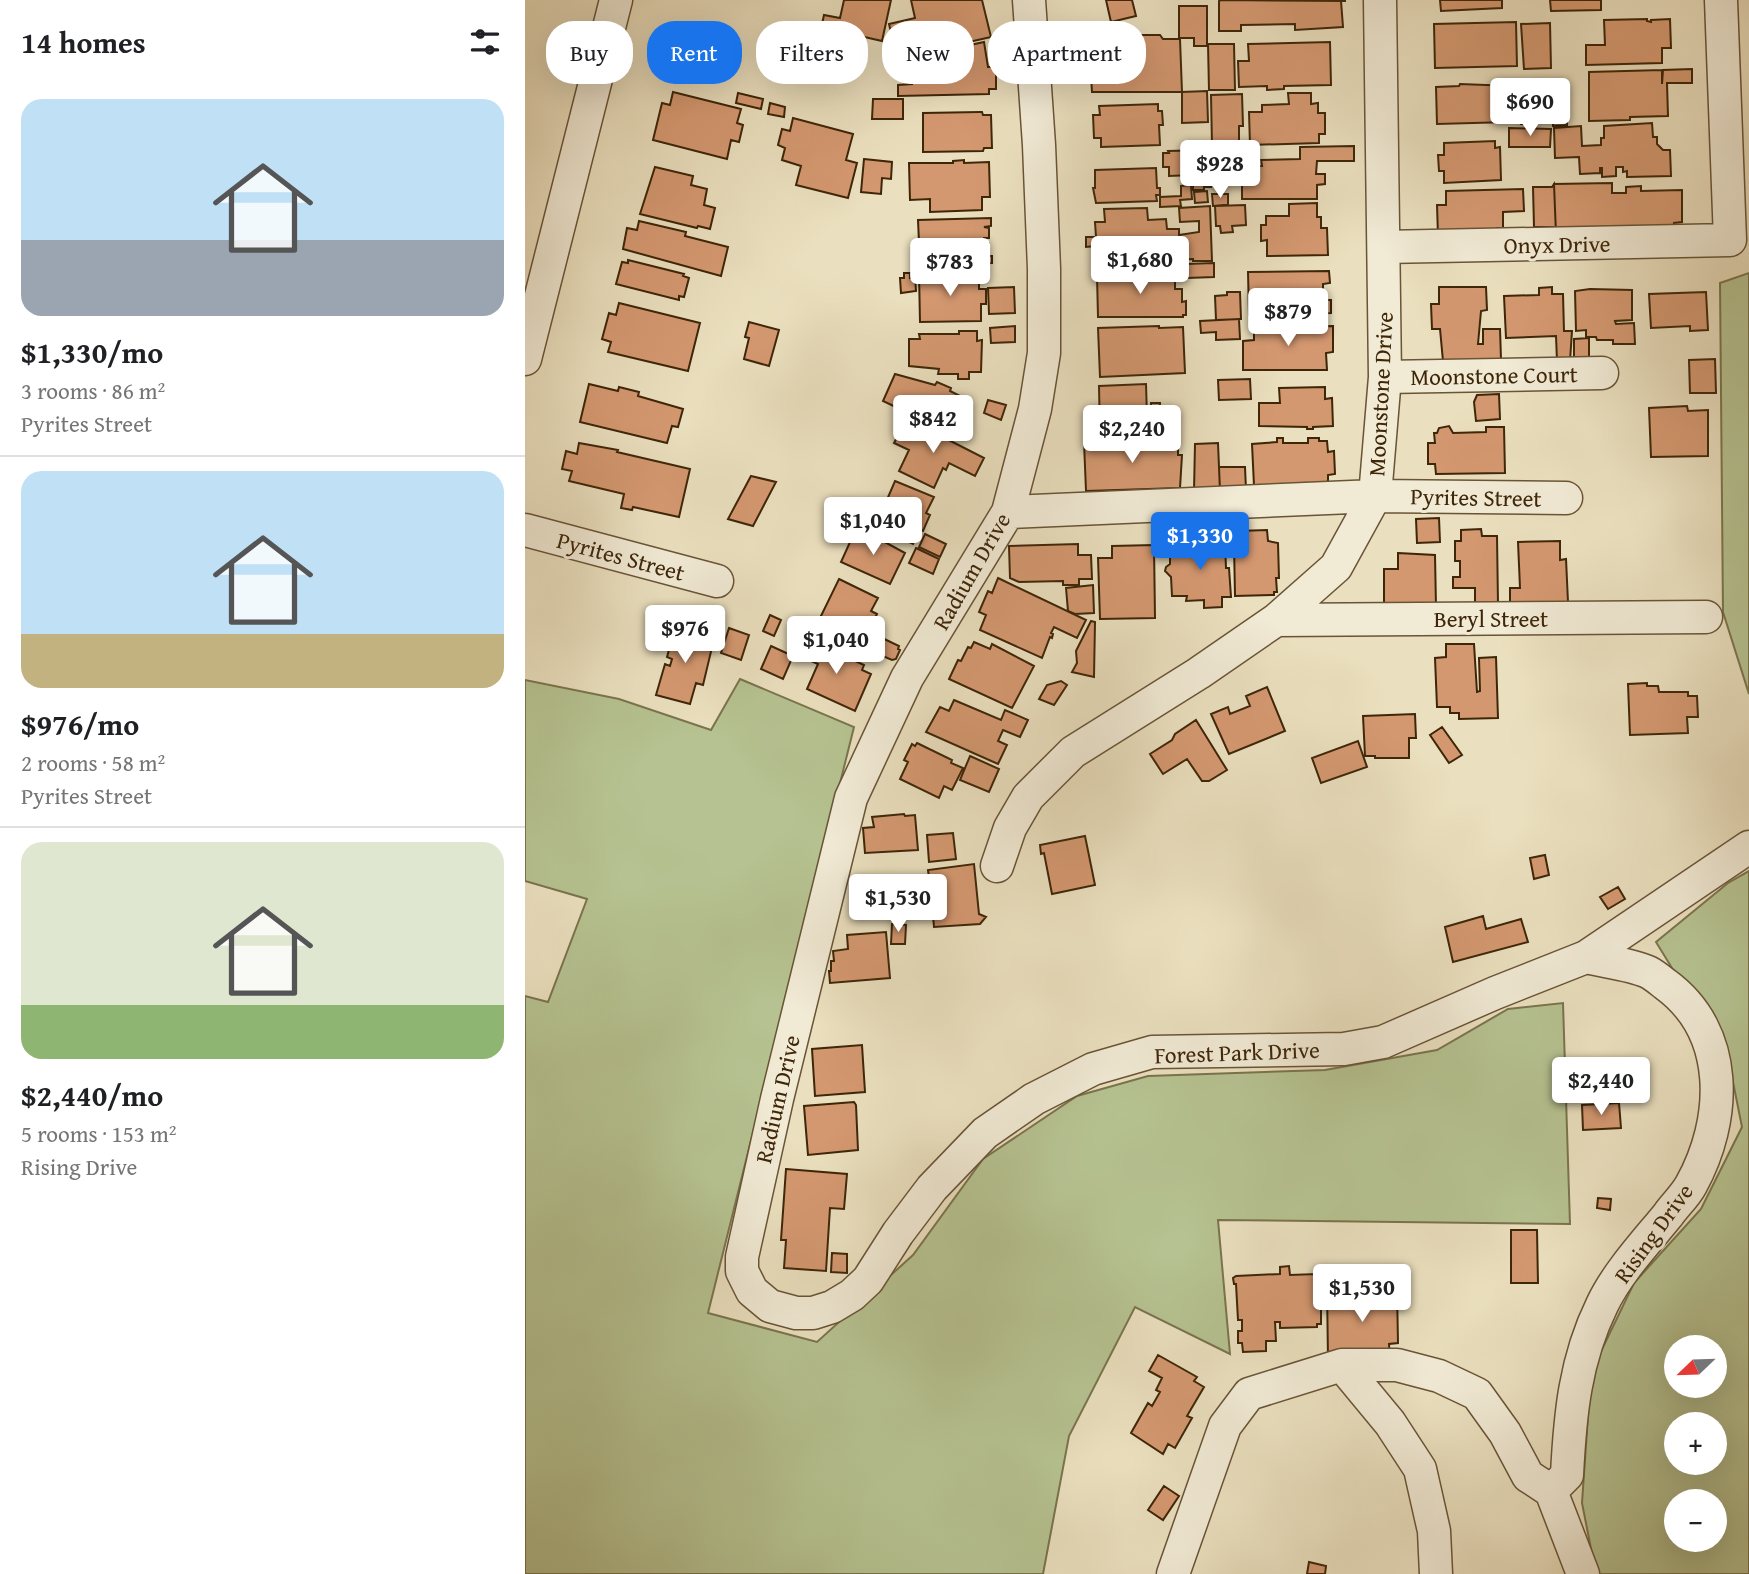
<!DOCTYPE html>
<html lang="en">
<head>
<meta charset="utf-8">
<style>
	:root { --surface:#fff; --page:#f6f6f6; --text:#202124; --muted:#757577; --line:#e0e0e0; --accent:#1a73e8 }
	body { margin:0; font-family:"Gentium Book Plus",serif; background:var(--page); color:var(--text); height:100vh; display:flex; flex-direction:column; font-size:26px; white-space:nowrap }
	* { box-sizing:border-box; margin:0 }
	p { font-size:23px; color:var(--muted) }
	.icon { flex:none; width:38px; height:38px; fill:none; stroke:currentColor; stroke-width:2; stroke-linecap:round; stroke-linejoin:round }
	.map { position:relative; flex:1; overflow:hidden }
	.sheet { display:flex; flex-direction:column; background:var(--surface); width:525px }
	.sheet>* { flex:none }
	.guide { position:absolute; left:21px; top:21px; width:665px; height:63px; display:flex; gap:14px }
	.needle { width:46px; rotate:247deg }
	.tools { position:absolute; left:1139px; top:1335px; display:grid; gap:14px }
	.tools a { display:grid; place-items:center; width:63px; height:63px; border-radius:50%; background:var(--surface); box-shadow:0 7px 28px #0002; font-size:35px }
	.price { position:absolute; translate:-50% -60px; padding:0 16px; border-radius:7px; background:#fff; color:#222; font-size:23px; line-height:46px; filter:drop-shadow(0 2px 4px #0008) }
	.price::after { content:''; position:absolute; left:50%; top:42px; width:21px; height:16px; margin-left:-10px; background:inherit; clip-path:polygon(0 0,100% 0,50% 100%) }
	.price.active { background:var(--accent); color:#fff }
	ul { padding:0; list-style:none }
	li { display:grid; align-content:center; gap:14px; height:371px; padding:0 21px }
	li+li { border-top:2px solid var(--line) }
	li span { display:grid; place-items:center; height:217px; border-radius:21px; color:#555 }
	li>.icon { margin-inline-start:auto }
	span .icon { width:126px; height:126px; fill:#fffc; stroke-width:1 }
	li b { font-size:30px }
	h2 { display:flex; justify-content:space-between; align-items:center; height:84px; padding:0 21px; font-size:30px }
	.chip { padding:0 24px; border-radius:28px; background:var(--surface); box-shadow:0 7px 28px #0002; font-size:24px; line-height:63px }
	.chip.active { background:var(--accent); color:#fff }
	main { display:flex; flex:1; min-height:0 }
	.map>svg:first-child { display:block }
	.green { fill:#b6c291; stroke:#7a744d; stroke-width:2; fill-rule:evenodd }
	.building { fill:#d49870; stroke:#3e2609; stroke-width:2 }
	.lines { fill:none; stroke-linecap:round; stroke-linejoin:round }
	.street-casing { stroke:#695436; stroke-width:35 }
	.street { stroke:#f1ead5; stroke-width:32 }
	.labels { text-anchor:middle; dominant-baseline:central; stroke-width:6; stroke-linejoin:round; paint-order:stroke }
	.street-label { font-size:23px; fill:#3e2609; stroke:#f1ead5 }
</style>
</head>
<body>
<main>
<section class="sheet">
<h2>14 homes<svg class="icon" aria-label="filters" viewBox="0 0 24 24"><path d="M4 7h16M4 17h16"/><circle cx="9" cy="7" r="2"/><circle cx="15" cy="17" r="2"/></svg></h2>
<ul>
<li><span style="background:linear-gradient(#bfe0f5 65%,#9aa5b1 0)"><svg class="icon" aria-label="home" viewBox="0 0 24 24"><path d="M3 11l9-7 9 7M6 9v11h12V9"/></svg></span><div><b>$1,330/mo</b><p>3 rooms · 86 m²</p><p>Pyrites Street</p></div></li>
<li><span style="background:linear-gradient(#bfe0f5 75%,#c2b280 0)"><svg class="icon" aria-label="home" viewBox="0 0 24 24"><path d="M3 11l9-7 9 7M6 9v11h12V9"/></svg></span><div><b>$976/mo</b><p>2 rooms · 58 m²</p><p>Pyrites Street</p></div></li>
<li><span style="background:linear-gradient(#dfe7d0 75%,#8fb573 0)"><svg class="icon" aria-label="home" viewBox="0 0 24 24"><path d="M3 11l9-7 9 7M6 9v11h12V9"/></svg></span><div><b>$2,440/mo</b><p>5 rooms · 153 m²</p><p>Rising Drive</p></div></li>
</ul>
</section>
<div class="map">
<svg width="1224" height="1574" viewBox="0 0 1224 1574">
	<rect width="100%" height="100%" fill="#eadfbe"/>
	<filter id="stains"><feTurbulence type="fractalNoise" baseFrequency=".00286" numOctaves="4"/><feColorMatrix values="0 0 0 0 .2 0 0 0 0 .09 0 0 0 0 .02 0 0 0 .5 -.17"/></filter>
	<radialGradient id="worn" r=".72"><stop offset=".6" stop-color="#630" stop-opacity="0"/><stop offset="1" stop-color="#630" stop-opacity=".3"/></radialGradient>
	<!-- green -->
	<path class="green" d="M1224,273V694L1198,612L1195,283Z
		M215,679L329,727L183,1313L292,1342L388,1255L458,1159L552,1096L623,1076L800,1070L912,1050L983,1009L1038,1003L1045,1224L693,1220L705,1354L610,1307L544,1436L518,1574H0V996L23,1002L62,899L0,881V680L94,699L186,730Z
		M1224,871V1574H1071L1057,1503L1066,1372L1109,1283L1176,1209L1217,1127L1199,1037L1158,986L1131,942L1203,883ZM1152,1348H1190V1386H1152ZM1152,1424H1190V1463H1152ZM1152,1502H1190V1540H1152Z"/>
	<!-- building -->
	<path class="building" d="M319,0H366L357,41L313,31L312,36L295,33L299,15L315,18Z
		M386,0H457L466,37L364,60L360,43L368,41L364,24L390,18Z
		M581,0H607L611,16L586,22Z
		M915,0H977V8L916,11Z
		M1025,0H1076V10L1026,11Z
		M694,1L696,0L821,1H816L818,27L770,30V24L716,25V31H694Z
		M654,6H682V46H669V38H654Z
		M1122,19V21L1126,22V20L1145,19L1146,48H1137V63L1061,65V45H1080L1079,20Z
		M991,22L992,66L910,68L909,24Z
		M1025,23L1026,68L999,69L996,24Z
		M613,35H635L638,39H655L657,92H567L566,76H572V58H567L566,41L610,40Z
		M459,42L463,67H471V89H464V94L373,96V85L387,84V79H395V64L416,63L413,52Z
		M805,42L806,85L759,86V89L742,90V86L714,87L713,61H724L723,44Z
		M683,44H709L710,90H684Z
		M390,55L395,70L377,75L373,60Z
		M1167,69V83H1142L1143,116L1105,117V120L1064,121V72L1137,70V84L1138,70Z
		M935,84L987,86V97L983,98L984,122L912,124L911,87L934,86Z
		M682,91L683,122L657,123V92Z
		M148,92L216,109L212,123L218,125L214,142L206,140L202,159L128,140L137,103L145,105Z
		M213,93L238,99L236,109L211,103Z
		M763,93H786V104L793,103V113H800V134H794V143L725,145L724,112H737V105L764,104Z
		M717,94L718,126H714V148L690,149V144L687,145L686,95Z
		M1028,98H1042V125L1028,126Z
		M348,99H378V119H347Z
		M245,103L260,107L259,117L243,114Z
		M633,104V111H637L638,125H634L635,145L576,147V138H569L568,115H575L574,106Z
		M996,105H1011L1010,124H996Z
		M455,112H457L458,115H466L467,148H459L458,151L398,152V113Z
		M268,118L328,134L321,160L332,163L323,198L271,185L276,166L257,160L260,148L253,145L257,129L265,131Z
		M1127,123L1128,137H1132V144L1138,150H1145L1146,176L1102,177V171L1098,172V167H1091V176L1077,177V168H1075V173L1055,174L1054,157L1030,158L1029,128L1056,126L1057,146L1076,145V138H1079V126Z
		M984,128L1026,129L1025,147H984Z
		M970,141V148L975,147L976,180L919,183V171H914L913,155H919V143Z
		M829,146V161H792L791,174H800V184L792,185V199H717V181H728V166H737L736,160L775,159V147Z
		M714,148V150H720V163H714V168H690V149Z
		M685,150L686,187H679V190H668V175L644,176V167H638V153H644L643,151Z
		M339,159L367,162L366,179L357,178L356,194L336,192Z
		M439,160V163L464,162L465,197H457V210L405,212V199L385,200L384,163H428V161Z
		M130,167L168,176L166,185L182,189L179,205L190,208L185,229L173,226L172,228L115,214Z
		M631,168L632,188H635V195H631L632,201L571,203L568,188H570V170Z
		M1087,183V193H1101V187L1116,186V191L1157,190V222L1149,223V231L1031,234L1029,184Z
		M1029,184L1031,234H1029L1028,227H1009L1008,187H1027Z
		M666,185L667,199L655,200L656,206L635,207V197L656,196V186Z
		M998,189L999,211L978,212V228H972V234L913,236L912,205H921V191Z
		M682,191L683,202L670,203L669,192Z
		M687,194H703V205L688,206Z
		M792,203V217H796V228H802L803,255L742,256V240L736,241V225H741V216H764V204Z
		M720,205L721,225L707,226L708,232L696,233L695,226H691L690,206Z
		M685,206L687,261H668V259L571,263V246L561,247V237H571L570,222H580L579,209L622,208L623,220L641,219L642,229H654V235L674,232V221L655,222L654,208Z
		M466,218V226L459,227L464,228V238H459V243H464V253H460V256H467V263L395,265L393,220Z
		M114,221L161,232L160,236L203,247L196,276L98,249L102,228L112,230Z
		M103,260L159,274L158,276L164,278L159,297L154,296V300L91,284L97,262L103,263Z
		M689,263V277L662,278L661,264Z
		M804,271L805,283L798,284V300H806V313L724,315L723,272Z
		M426,272V276L454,275V289H461V304H456V321L395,322L394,273Z
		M379,273H385V278L390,277L391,291L376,293L375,278H379Z
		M650,273V289H657V302L661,301V315H658V317H573L572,276Z
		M489,287L490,313L464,314L463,288Z
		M914,287H961L962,310L956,311L953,344H958V329H975L976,359L918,361L915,329H907L906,304H914Z
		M1027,287V294H1038L1039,331H1047L1045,361H1032L1031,336L981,338L979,296L1014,295V288Z
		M1065,289L1107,290V320L1090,321L1091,324L1109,323L1110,344H1088V340H1072L1071,337H1061V330L1051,331L1050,291Z
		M702,292H715L716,319L691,320L690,296L702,295Z
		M1181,292L1183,330L1165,331V326L1126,328L1124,294Z
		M94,303L175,323L163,371L83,352L86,342L77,339L84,313L91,315Z
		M714,319L715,339L691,340V332L676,333L675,321Z
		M755,319V326L758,327L808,326V352L801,353L802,370H718V341L729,340V328H740V320Z
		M224,322L254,330L244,366L219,359L224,338L220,337Z
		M490,326V342L466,343L465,328Z
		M634,326V328L658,327L660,373L575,377L573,328Z
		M434,331H452V341L457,340L456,372H444V379H433V374H413L414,369L384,366V339H395L394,334H434Z
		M1064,338V360L1049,361V339Z
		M1190,359L1191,393H1165L1164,360Z
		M370,374L410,385L412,382L426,388L425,391L437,397L433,408L440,411L429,435L358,401Z
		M725,379L726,399L694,400L693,380Z
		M64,384L93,391L94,387L114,392L113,396L158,409L153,427L147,426L142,443L55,422Z
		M621,384L622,417H626V403H635L633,432L575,434L574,386Z
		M800,387V399L807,398L808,426L788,427V429H782V427L734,426V403H755L754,388Z
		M974,394L975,419L951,421L949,402L952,395Z
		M463,400L481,405L476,420L459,413Z
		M1162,406L1163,411L1183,410V456L1126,457L1124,408Z
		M380,422L411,437L412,434L459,458L450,476L424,463L421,470L418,468L409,488L374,471L384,450L369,443Z
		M924,426L928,433L961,432V427H979L980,473L911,474L910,464H903V443H910L909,433H912L914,428Z
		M752,438H758V443H783V438H794V441H802L803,452L809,451L810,474L803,475V484L729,486L727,444L752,442Z
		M653,440V455H657L655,488L561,491L559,442Z
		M54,443L93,450L92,452L165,469L154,517L108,507L107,510L96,508L99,494L44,481L47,471L37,469L41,451L52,454Z
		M693,443L695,491H669L670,444Z
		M694,467H720L721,490L695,491Z
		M226,476L251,482L228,526L203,519Z
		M370,481L409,497L401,513L405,515L398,531L394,529L388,544L332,517L338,501L358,509Z
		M914,518L915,542L892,543L891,519Z
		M956,529L957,536H972L973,604L950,605V588H928V577H935V561H930V541H936V530Z
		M742,530L743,541L753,543L754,578H751L752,592H749V595L710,596L709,544L713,543V531Z
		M330,531L345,538L347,535L380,553L365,584L316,562Z
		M400,534L421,544L415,557L394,547Z
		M664,538H680V544L700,543L701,568H704L706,597H697V607L679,608V600L661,601L662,596H647L646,577L640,571L641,567L645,564V544H664Z
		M1035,541V560L1041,559L1043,602L993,603L985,607V588H995L993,542Z
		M553,544V555H566L567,579H554V585H538V581L494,582L485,578L484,546Z
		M629,545L630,618L575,619L573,558H587V546Z
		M391,548L414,559L408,574L384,563Z
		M873,553L910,555L911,607H859V569H873Z
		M473,578L561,620L552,638L529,627L526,633L528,634L527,638L525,637L517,658L455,630L461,615L454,612L463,591L467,593Z
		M314,579L353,598L346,611L352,614L344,630L339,628L333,639L294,620Z
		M568,585L569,613L550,614L543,611L541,588Z
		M245,615L256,620L249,636L238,631Z
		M566,621L570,622L569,677L547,672L552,663L551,651Z
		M151,625L168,630L167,633L189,639L178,685L171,683L165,704L131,695L140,664L145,666L147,659L142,657Z
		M204,628L224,635L216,660L196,653Z
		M353,636L374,646L373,649L375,650L371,659L367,660L346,651Z
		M285,640L339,665L337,670L346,674L330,711L282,689L293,664L277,657Z
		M449,642L465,649L467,644L509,666L487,708L424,679L433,660L436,661L443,647L446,648Z
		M921,644H949L952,692L955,691L954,658L971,657L973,718L934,719V713H925V707H912L910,658L921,657Z
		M246,646L268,656L258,679L236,669Z
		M536,681L542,685L529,705L514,699L522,685Z
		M1122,683V686H1133L1134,692H1163V696H1172L1173,717H1162L1163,733L1105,735L1103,684Z
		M742,687L760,731L704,754L686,714L703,707L705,714L725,706L721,696Z
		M429,700L476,720L480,710L503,720L495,737L478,730L473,741L482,745L473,764L401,732L415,707L424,711Z
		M890,714L891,738H884V758H850V756H840L838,716Z
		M671,720L702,770L684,781H677L662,759L638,774L625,754L647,740L650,734Z
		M917,727L937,755L924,763L905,735Z
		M833,741L842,767L796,783L787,758Z
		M392,743L427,760L426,763L438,768L427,790L419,786L414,798L375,779L383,762L379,760L387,744L390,746Z
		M445,756L474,769L464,792L435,780Z
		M379,814L380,816L390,815L393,850L340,853L338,828L349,827L347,817Z
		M428,833L431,859L404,862L402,835Z
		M560,836L570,885L527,894L519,853L516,854L515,845Z
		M1020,855L1024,875L1009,879L1005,858Z
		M449,864L454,914L461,917L455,924L409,927L406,893L398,894L397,886L405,885L403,870Z
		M1093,887L1100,899L1083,909L1075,897Z
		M958,916L961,929L996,919L1003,942L928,962L920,927Z
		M367,924L381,925L380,944H366Z
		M361,932L365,978L305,983L304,971H306V961H309L308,951L323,949L322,935Z
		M337,1045L340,1092L290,1096L287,1049Z
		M1046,1066L1094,1068L1093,1093L1062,1092L1061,1100L1045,1099Z
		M329,1102L331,1105L333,1150L283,1155L279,1106Z
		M1094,1103L1096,1128L1058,1130L1057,1105Z
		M261,1169L322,1174L319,1209L305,1208L301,1271L259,1268L261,1240H256Z
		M1073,1198L1086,1199L1085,1210L1072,1208Z
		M986,1230H1012L1013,1283H986Z
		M307,1253L322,1254V1273L306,1272Z
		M764,1266L765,1275L792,1274V1292H796V1324H792V1327L755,1328V1322H750L751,1341H741V1351L718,1352L717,1343H713V1331H717V1320H713L711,1284H709L708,1278L711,1276L755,1274V1267Z
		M802,1290H872L873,1343L864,1344L865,1359L803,1358Z
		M633,1355L672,1377L669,1381L679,1387L662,1416L667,1418L650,1448L643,1444L638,1454L606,1433L623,1403L627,1406L635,1392L631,1390L637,1378L624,1371Z
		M639,1486L654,1496L638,1520L623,1510Z
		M784,1562L801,1566L800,1574H782Z"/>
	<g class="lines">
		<!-- street casing -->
		<g class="street-casing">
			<path id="street" d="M504,0L514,145L519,269V353L510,409L483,512L382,678L326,798L252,1099L217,1257V1271L227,1291L245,1306L271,1313H288L307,1307L327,1295L343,1280L373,1233L407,1188L460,1133L509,1099L568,1069L627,1052L819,1049L858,1042L970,993L1061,957L1224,847
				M859,247L1205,240L1196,0
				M0,359L91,0
				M860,377L1077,373
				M483,512L850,496L1041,498
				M0,530L192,581
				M751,620L1181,617
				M472,866L485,828L503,797L548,752L674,673L751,620L811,567L850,496L860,377L855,0
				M817,1365L865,1423L895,1469L909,1531L911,1574
				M1026,1491L1042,1475C1045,1415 1050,1360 1077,1305C1092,1273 1121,1242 1143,1215C1150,1205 1160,1196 1166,1185C1202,1120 1206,1032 1140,984C1135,980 1129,975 1123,972C1105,964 1081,962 1061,957
				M648,1574L700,1426L724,1394L817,1365H872L914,1376L952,1394L980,1433L1003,1476L1026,1491L1058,1574"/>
		</g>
		<!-- street -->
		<use href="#street" class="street"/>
	</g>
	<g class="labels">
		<!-- street labels -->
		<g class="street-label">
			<text transform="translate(1032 244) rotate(-1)">Onyx Drive</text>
			<text transform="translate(969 375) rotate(-1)">Moonstone Court</text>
			<text transform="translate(855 394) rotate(-87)">Moonstone Drive</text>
			<text transform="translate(951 497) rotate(1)">Pyrites Street</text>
			<text transform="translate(96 556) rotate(15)">Pyrites Street</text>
			<text transform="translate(446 571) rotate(-60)">Radium Drive</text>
			<text x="966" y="618">Beryl Street</text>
			<text transform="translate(712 1052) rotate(-2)">Forest Park Drive</text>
			<text transform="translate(252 1099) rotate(-77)">Radium Drive</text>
			<text transform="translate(1128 1233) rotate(-54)">Rising Drive</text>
		</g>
	</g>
	<rect width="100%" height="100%" filter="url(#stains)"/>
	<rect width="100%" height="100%" fill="url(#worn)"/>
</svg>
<div class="tools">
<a><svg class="needle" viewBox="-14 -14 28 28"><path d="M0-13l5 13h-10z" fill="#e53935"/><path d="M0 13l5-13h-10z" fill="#757577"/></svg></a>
<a>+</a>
<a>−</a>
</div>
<b class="price" style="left:1005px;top:138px">$690</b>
<b class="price" style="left:695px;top:200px">$928</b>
<b class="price" style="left:615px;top:296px">$1,680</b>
<b class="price" style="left:425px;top:298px">$783</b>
<b class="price" style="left:763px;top:348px">$879</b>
<b class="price" style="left:408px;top:455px">$842</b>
<b class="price" style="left:607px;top:465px">$2,240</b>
<b class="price" style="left:348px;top:557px">$1,040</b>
<b class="price active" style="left:675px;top:572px">$1,330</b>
<b class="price" style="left:160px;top:665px">$976</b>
<b class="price" style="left:311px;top:676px">$1,040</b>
<b class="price" style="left:373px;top:934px">$1,530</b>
<b class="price" style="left:1076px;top:1117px">$2,440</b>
<b class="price" style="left:837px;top:1324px">$1,530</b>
<div class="guide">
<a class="chip">Buy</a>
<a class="chip active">Rent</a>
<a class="chip">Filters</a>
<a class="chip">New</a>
<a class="chip">Apartment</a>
</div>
</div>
</main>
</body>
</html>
